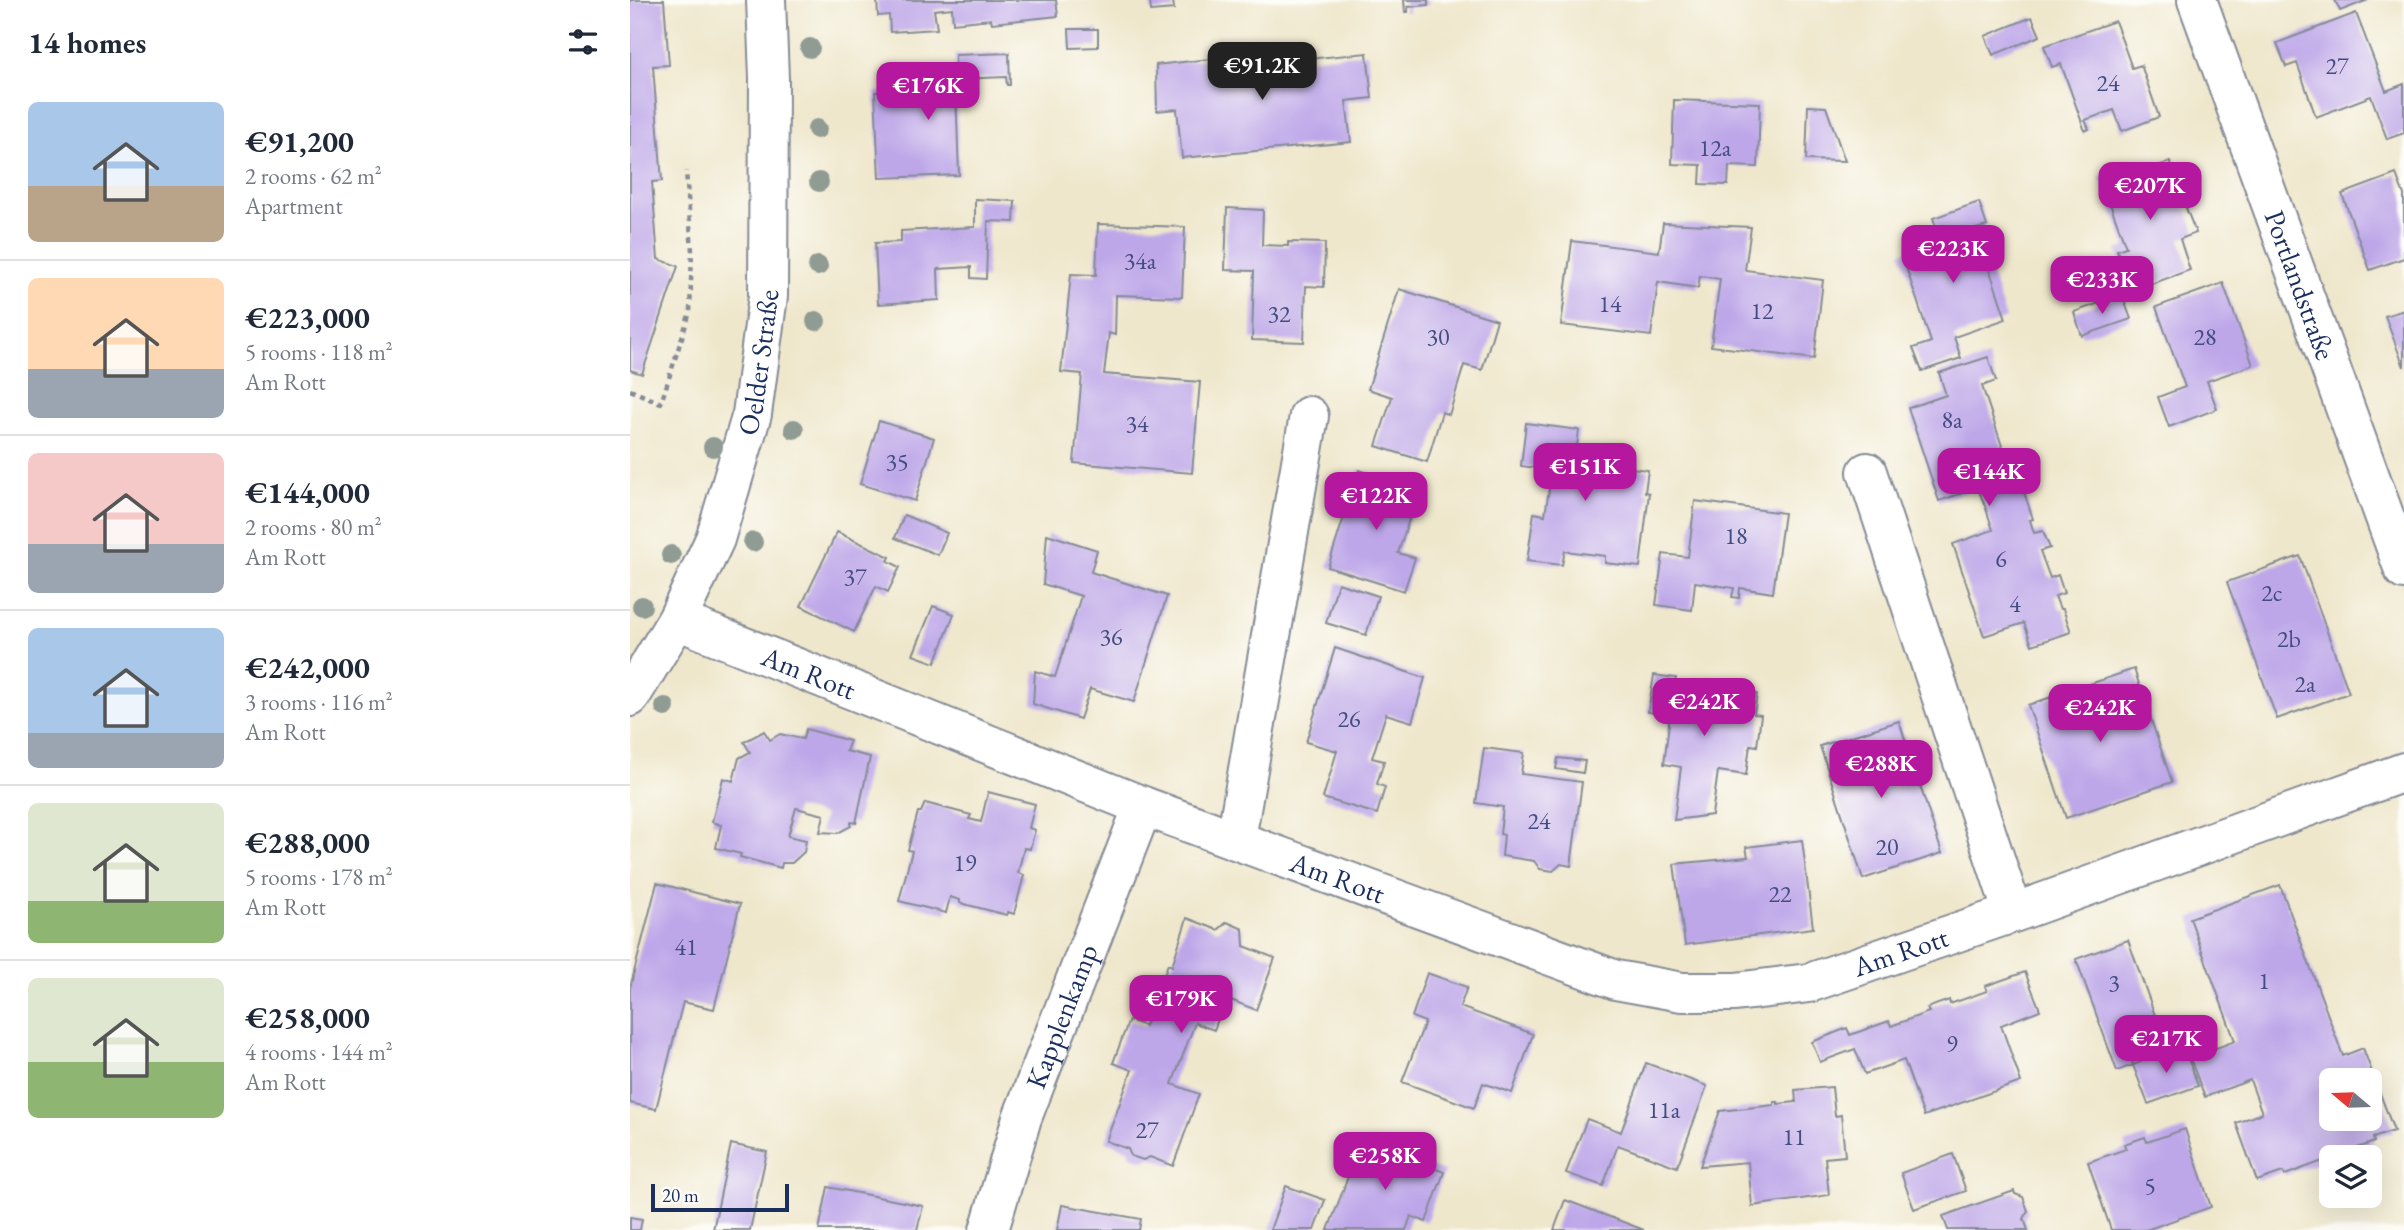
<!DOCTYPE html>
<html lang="en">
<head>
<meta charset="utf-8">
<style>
	:root { --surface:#fff; --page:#f2f2f3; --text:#1f2937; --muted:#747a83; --line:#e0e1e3; --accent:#b5179e }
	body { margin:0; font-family:"EB Garamond",serif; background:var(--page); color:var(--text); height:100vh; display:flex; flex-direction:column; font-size:26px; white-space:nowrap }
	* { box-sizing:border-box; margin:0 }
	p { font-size:23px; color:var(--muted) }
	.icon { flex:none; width:38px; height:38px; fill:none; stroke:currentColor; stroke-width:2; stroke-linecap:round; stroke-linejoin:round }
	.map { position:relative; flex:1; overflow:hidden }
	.side { display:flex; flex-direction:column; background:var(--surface); width:630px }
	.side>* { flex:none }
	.needle { width:46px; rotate:289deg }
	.fabs { position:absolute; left:1689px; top:1068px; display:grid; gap:14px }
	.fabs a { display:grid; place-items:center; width:63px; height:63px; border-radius:10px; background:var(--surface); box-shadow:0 7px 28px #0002; font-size:35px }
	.scale { position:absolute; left:21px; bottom:18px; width:138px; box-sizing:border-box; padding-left:7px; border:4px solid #1b2f5e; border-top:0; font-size:19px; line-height:24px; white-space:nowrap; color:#1b2f5e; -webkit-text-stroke:5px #fdfcf7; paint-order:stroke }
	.price { position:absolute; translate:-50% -60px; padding:0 16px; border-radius:14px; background:var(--accent); color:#fff; font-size:23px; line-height:46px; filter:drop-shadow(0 2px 4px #0008) }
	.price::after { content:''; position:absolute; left:50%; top:42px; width:21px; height:16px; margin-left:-10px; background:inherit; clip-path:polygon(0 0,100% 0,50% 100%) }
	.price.on { background:#222; color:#fff }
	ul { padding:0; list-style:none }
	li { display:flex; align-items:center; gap:21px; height:175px; padding:0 28px }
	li+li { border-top:2px solid var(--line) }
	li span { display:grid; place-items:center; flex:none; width:196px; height:140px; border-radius:10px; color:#555 }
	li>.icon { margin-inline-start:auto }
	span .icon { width:84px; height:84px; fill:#fffc; stroke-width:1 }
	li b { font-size:30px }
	h2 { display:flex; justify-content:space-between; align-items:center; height:84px; padding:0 28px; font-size:30px }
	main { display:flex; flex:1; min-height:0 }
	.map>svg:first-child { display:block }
	.building { fill:#bea7e9; fill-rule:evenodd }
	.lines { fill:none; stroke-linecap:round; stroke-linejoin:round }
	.minor-casing { stroke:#858b95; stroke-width:42 }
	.path { stroke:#858b95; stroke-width:4.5; stroke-dasharray:5 5; stroke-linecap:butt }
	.minor { stroke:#fff; stroke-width:38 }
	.tree { fill:#909b93 }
	.labels { text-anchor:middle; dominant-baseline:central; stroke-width:5; stroke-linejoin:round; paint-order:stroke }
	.number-label { font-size:24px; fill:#444d81 }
	.street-label { font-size:28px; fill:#1b2f5e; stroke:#fdfcf7 }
</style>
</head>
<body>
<main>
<section class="side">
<h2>14 homes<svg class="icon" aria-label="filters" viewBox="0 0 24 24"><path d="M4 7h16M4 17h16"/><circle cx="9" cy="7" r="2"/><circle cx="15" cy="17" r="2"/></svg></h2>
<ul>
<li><span style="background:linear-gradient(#a9c7e8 60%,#b9a48a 0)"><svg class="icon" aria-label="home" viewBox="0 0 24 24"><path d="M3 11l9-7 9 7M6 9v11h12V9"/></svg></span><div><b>€91,200</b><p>2 rooms · 62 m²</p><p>Apartment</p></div></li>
<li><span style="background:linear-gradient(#ffd9b3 65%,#9aa5b1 0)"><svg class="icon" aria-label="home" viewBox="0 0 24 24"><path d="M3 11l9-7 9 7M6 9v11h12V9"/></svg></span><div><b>€223,000</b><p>5 rooms · 118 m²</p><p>Am Rott</p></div></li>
<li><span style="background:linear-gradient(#f6c9c9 65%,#9aa5b1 0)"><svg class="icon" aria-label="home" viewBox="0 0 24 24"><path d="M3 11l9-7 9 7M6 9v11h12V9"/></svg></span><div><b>€144,000</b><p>2 rooms · 80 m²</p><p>Am Rott</p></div></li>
<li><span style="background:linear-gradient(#a9c7e8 75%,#9aa5b1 0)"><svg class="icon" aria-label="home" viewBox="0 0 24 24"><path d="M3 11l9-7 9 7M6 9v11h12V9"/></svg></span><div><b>€242,000</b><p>3 rooms · 116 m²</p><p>Am Rott</p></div></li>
<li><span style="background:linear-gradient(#dfe7d0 70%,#8fb573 0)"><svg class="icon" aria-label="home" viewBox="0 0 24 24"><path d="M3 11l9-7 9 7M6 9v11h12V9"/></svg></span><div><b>€288,000</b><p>5 rooms · 178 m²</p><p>Am Rott</p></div></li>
<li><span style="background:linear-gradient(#dfe7d0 60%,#8fb573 0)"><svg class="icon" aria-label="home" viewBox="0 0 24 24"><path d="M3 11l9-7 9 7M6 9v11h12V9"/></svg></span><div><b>€258,000</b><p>4 rooms · 144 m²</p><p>Am Rott</p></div></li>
</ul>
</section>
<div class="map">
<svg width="1774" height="1230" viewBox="0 0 1774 1230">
	<rect width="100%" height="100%" fill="#fdfcf7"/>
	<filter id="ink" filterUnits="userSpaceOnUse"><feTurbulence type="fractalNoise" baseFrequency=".0143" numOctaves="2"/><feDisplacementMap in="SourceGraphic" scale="14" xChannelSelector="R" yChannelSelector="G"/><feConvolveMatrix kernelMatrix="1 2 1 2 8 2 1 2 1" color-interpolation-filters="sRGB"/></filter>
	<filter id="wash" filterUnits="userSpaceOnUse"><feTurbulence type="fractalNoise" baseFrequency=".00686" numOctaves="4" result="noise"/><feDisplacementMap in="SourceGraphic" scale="28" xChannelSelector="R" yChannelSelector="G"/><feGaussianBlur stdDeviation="1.57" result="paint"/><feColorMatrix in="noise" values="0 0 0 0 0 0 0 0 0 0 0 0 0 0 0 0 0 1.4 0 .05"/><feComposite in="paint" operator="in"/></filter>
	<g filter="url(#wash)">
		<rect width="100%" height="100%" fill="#efe7cc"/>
		<g id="blocks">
			<!-- building -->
			<path class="building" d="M0,0H34L39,65L23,66L32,181L22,182L28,259L48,266L12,374L0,370Z
				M247,0H426L428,16L362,23L361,19L323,23L322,8L304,10L307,29L260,32L259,15L248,16Z
				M520,0H543L544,9L521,11Z
				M774,0H798V5L778,7V12H775Z
				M1705,0H1738L1710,11Z
				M1726,13L1756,91L1774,84V133L1757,139L1741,96L1686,117L1667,63L1656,67L1647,43Z
				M1402,17L1410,36L1363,55L1355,36Z
				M1485,21L1502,68L1511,65L1529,117L1492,131L1484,110L1455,120L1459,129L1455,131L1431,64L1422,67L1414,46Z
				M439,29H468V47L440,48Z
				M379,53L380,85H377L376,77L329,79V88L326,89L329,175L249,178L245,92L277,91V81L296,80V90L326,89L325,55Z
				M737,53L742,98L716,101L721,142L552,158L547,109L527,111L526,65L626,54V64Z
				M1044,100L1130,103L1128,167L1099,166L1098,185L1070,184L1071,165L1042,164Z
				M1178,106L1196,107L1215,161L1176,160Z
				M1540,162L1549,187L1557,184L1565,205L1556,208L1566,233L1550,239L1560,270L1502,291L1487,250L1496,247L1470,177L1506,164L1509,172Z
				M1766,174L1774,195V258L1740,270L1712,194Z
				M345,199L385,201L384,222L358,221L356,279L341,278V267L308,269L309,300L248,304L245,243L271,242V231L345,227Z
				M1349,202L1357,226L1346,229L1376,319L1324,337L1331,358L1292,371L1283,348L1301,342L1271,252L1310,239L1303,218Z
				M597,208L633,210L632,245L658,246V242L695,243L694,287L676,286L674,342L622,340L624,271L595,270Z
				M1033,223L1121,227L1115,270L1193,280L1184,359L1081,346L1090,279L1070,276L1068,288L1028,282L1021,336L931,325L942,241L1029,252Z
				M468,224L555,227L552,297L486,295L485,335L479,333L474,374L570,382L562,473L444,463L452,374L431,372L441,274L466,275Z
				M1593,283L1623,365L1577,381L1587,409L1539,427L1528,397L1555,387L1526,307Z
				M769,289L867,320L852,370L834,365L819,415L812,412L797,462L746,446L762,397L738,389Z
				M1492,295L1501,319L1452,336L1444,312Z
				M1774,310V367L1755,316Z
				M1358,357L1366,381L1352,386L1381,473L1387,471L1403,519L1400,520L1404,533L1413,531L1420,548L1410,551L1420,578L1428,575L1434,593L1425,596L1430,609H1433L1441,632L1402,645L1394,623L1354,636L1323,544L1363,530L1356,509L1348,488L1309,501L1278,408L1316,395L1309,373Z
				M249,421L304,438L285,501L230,484Z
				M896,423L949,430L945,461L1018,470L1015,492L1019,493L1010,567L975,563V556L935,551L932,565L897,561L904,513L915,515L922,470L891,466Z
				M729,470L789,489L768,553L785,558L774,591L698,567Z
				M1065,501L1154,513L1143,593L1110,588L1109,598L1102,597L1104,588L1065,582L1062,610L1026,605L1033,554L1058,557Z
				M274,515L317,533L308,555L265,538Z
				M207,532L260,557L258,561L270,567L258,592L246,586L224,632L171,606Z
				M417,534L467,550L461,572L537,596L504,702L460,689L450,719L403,704L405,671L425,677L451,596L413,584Z
				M1670,556L1719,693L1647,719L1597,582Z
				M708,583L748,596L736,635L696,623Z
				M303,606L324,614L305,663L283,655Z
				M705,648L795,678L782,722L756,714L742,758L754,761L747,784L755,787L747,814L693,798L707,751L676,742Z
				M1504,669L1542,782L1436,818L1398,705Z
				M1024,675L1046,678L1045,683L1127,694L1124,714L1131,715L1127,746L1120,745L1116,775L1088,771L1082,815L1044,820L1051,767L1034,764L1040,715L1018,712Z
				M1269,721L1312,853L1233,879L1190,746Z
				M176,729L220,741L216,751L240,757L226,823L221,822V826L208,833L190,832L194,815L166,808L158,836L176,840L174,852L162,863H152L151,868L110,857L111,854L86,848L91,825L82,822L93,778L103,781L109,758L120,752L114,742L134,731L140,740L150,734L173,739Z
				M854,748L894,753L891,774L952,782L941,866L931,864L923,871L910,869L904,861L872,856L874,835L870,834L873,807L846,803Z
				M928,758L955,761L953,773L926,769Z
				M358,792L405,804L399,828L405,830L400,849L394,848L388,873L394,875L384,914L378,912L377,915L330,903V900L320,897L316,913L269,901L282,851L278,850L288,812H291L295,803L341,815L339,819L351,822Z
				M1172,840L1183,928L1055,945L1044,864L1118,857L1116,847Z
				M27,883L110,904L84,1009L53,1002L26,1109L0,1103V988Z
				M1650,885L1713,1056L1733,1048L1764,1131L1743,1138L1744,1142L1655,1175L1653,1172L1627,1181L1606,1123L1632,1113L1620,1080L1575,1097L1560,1058L1605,1041L1560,918ZM1701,1080H1740V1118H1701Z
				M557,918L588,930L597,922L613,929L614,946L645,958L626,1010L596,998L584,1030L565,1023L542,1084L569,1094L543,1166L520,1157L513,1160L501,1156L498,1149L476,1141L502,1070L483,1063L499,1020L515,1026L538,964L542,966Z
				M1498,940L1537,1049L1502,1062L1503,1065L1487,1071L1446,959Z
				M1395,972L1410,1010L1371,1025L1391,1082L1294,1116L1274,1060L1235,1074L1225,1049L1190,1062L1182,1042L1217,1028L1220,1035L1259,1021L1261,1026L1299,1012L1297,1008L1319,1000L1320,1004L1357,991L1355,986Z
				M797,973L837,987L830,1007L903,1034L882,1093L853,1083L844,1108L772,1082L795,1022L782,1017Z
				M1553,1045L1568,1086L1518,1104L1503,1065Z
				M1016,1063L1077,1086L1047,1167L988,1145L973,1186L936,1173L957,1119L991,1132Z
				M1202,1087L1205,1116L1211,1115L1215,1156L1195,1158L1199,1195L1122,1206L1118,1162L1070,1166L1090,1111L1144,1105V1102H1148V1104L1166,1102L1165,1090Z
				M1555,1129L1581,1207L1516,1230H1481L1458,1162L1496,1149L1494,1144L1515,1137L1517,1142Z
				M732,1140L814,1172L796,1222L781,1216L776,1230H698Z
				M101,1144L137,1152L120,1230H83Z
				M1323,1154L1336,1191L1284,1209L1271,1173Z
				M656,1186L695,1200L684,1230H640Z
				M198,1187L293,1206L287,1230H189Z
				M1384,1191L1385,1194L1393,1197L1398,1211L1394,1219L1398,1230H1318L1313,1216Z
				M935,1200L1014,1230H924Z
				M432,1205L511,1219L509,1230H427Z
				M0,1217L12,1219L10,1230H0Z"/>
		</g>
	</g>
	<g filter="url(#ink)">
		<use href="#blocks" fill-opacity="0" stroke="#858b95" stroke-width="2"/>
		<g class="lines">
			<!-- minor casing -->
			<g class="minor-casing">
				<g id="minor">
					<path id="s1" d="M1567,0L1774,570"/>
					<path d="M1237,472L1383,913"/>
					<path id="s2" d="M47,620L513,806L986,980L1052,992H1105L1179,983L1392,910L1774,772"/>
					<path id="s3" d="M0,697L47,620L85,539L122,414L138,296L139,78L136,0"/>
					<path d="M606,839L679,416"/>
					<path id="s4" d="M359,1230L392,1118L513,806"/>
				</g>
			</g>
			<!-- path -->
			<path class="path" d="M0,390L31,403L60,312L62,251L56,171"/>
			<!-- minor -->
			<use href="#minor" class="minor"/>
		</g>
		<!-- trees -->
		<g class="tree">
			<circle cx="180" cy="48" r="10"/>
			<circle cx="187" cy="129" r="10"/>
			<circle cx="189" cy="182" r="10"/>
			<circle cx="188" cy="266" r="10"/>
			<circle cx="186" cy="321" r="10"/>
			<circle cx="164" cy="429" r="10"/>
			<circle cx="83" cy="447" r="10"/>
			<circle cx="123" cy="542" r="10"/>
			<circle cx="41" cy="555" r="10"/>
			<circle cx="12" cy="606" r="10"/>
			<circle cx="35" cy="707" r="10"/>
		</g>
	</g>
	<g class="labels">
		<!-- number labels -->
		<g class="number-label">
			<text x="1707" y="65">27</text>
			<text x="1478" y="82">24</text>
			<text x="1085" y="147">12a</text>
			<text x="510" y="260">34a</text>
			<text x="980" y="303">14</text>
			<text x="1132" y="310">12</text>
			<text x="649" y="313">32</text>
			<text x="808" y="336">30</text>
			<text x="1575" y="336">28</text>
			<text x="1322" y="419">8a</text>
			<text x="507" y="423">34</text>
			<text x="267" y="461">35</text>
			<text x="1106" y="535">18</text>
			<text x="1371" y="558">6</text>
			<text x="225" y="576">37</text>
			<text x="1642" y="592">2c</text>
			<text x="1385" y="603">4</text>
			<text x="481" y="636">36</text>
			<text x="1659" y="638">2b</text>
			<text x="1675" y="683">2a</text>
			<text x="719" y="718">26</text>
			<text x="909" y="820">24</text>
			<text x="1257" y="846">20</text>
			<text x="335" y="862">19</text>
			<text x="1150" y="893">22</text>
			<text x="56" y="946">41</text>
			<text x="1634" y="980">1</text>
			<text x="1484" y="982">3</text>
			<text x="1322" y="1043">9</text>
			<text x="1034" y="1109">11a</text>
			<text x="517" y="1129">27</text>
			<text x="1164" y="1136">11</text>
			<text x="1520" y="1185">5</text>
		</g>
		<!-- street labels -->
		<g class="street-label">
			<text stroke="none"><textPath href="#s1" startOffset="303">Portlandstraße</textPath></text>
			<text stroke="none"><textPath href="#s3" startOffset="362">Oelder Straße</textPath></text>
			<text stroke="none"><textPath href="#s2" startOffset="142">Am Rott</textPath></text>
			<text stroke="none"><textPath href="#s2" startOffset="709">Am Rott</textPath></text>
			<text stroke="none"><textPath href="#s2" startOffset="1297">Am Rott</textPath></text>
			<text stroke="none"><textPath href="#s4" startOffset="226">Kapplenkamp</textPath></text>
		</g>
	</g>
</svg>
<div class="fabs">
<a><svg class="needle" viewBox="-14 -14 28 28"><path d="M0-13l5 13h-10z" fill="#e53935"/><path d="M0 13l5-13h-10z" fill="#747a83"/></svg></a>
<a><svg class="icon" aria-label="layers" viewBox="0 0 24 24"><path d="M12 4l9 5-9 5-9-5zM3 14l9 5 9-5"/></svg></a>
</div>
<div class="scale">20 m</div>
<b class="price on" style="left:632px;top:102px">€91.2K</b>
<b class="price" style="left:298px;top:122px">€176K</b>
<b class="price" style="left:1520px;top:222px">€207K</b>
<b class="price" style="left:1323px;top:285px">€223K</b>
<b class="price" style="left:1472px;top:316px">€233K</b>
<b class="price" style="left:955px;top:503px">€151K</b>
<b class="price" style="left:1359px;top:508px">€144K</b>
<b class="price" style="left:746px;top:532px">€122K</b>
<b class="price" style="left:1074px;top:738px">€242K</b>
<b class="price" style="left:1470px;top:744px">€242K</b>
<b class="price" style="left:1251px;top:800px">€288K</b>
<b class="price" style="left:551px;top:1035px">€179K</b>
<b class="price" style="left:1536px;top:1075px">€217K</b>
<b class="price" style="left:755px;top:1192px">€258K</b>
</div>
</main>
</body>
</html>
